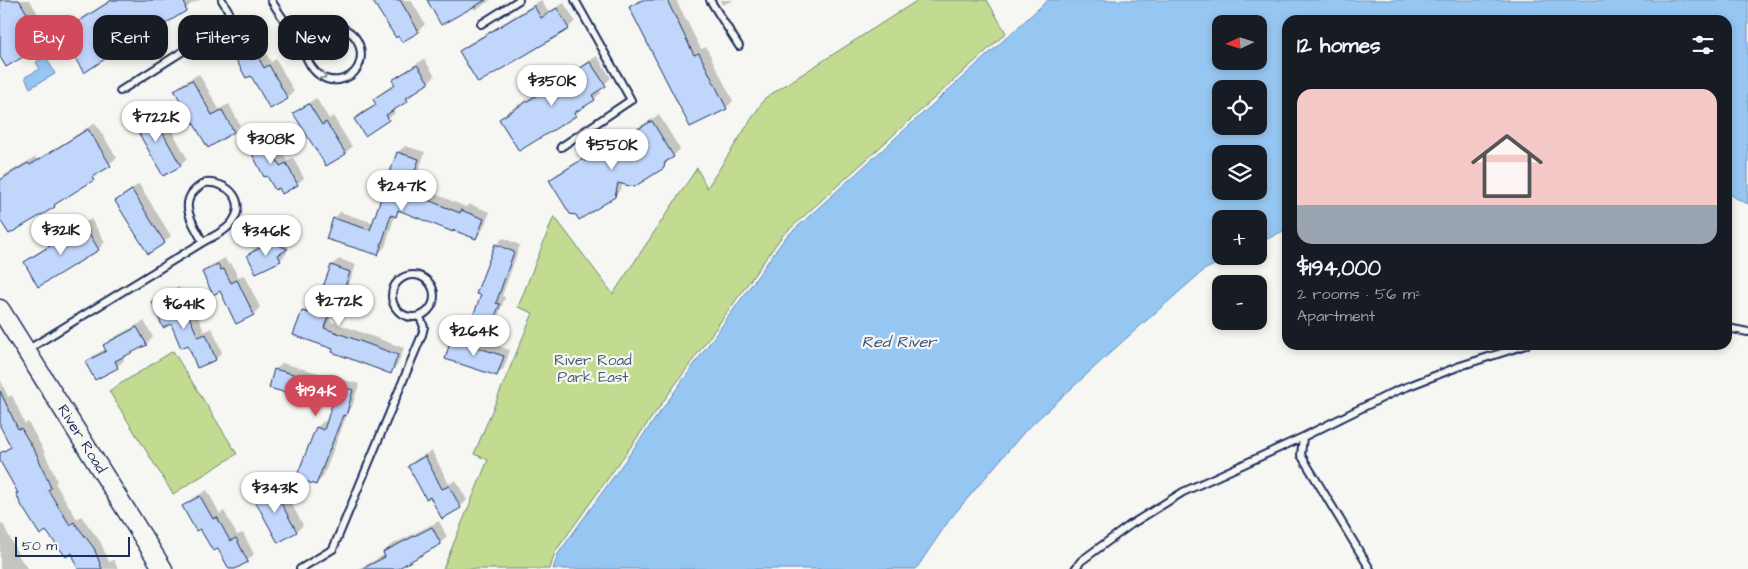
<!DOCTYPE html>
<html lang="en">
<head>
<meta charset="utf-8">
<style>
	:root { --surface:#171b24; --page:#242831; --text:#f1f3f6; --muted:#9ea1a6; --accent:#d1495b }
	body { margin:0; font-family:"Architects Daughter",sans-serif; background:var(--page); color:var(--text); height:100vh; display:flex; flex-direction:column; font-size:19px; white-space:nowrap }
	* { box-sizing:border-box; margin:0 }
	p { font-size:16px; color:var(--muted) }
	.icon { flex:none; width:28px; height:28px; fill:none; stroke:currentColor; stroke-width:2; stroke-linecap:round; stroke-linejoin:round }
	.map { position:relative; flex:1; overflow:hidden }
	.sheet { position:absolute; left:1282px; top:15px; width:450px; height:335px; display:flex; flex-direction:column; background:var(--surface); border-radius:15px; box-shadow:0 2px 8px #0003 }
	.sheet>* { flex:none }
	.banner { position:absolute; left:15px; top:15px; width:475px; height:45px; display:flex; gap:10px }
	.needle { width:32px; rotate:266deg }
	.fabs { position:absolute; left:1212px; top:15px; display:grid; gap:10px }
	.fabs a { display:grid; place-items:center; width:55px; height:55px; border-radius:10px; background:var(--surface); box-shadow:0 2px 8px #0003; font-size:25px }
	.scale { position:absolute; left:15px; bottom:12px; width:115px; box-sizing:border-box; padding-left:5px; border:2px solid #1b2f5e; border-top:0; font-size:14px; line-height:18px; white-space:nowrap; color:#1b2f5e; -webkit-text-stroke:4px #f6f6f2; paint-order:stroke }
	.price { position:absolute; translate:-50% -42px; padding:0 11px; border-radius:18px; background:#fff; color:#222; font-size:16px; line-height:32px; filter:drop-shadow(0 1px 2px #0008) }
	.price::after { content:''; position:absolute; left:50%; top:30px; width:15px; height:11px; margin-left:-8px; background:inherit; clip-path:polygon(0 0,100% 0,50% 100%) }
	.price.current { background:var(--accent); color:#fff }
	ul { padding:0; list-style:none }
	li { display:grid; align-content:center; gap:10px; height:265px; padding:0 15px }
	li span { display:grid; place-items:center; height:155px; border-radius:15px; color:#555 }
	li>.icon { margin-inline-start:auto }
	span .icon { width:90px; height:90px; fill:#fffc; stroke-width:1 }
	li b { font-size:21px }
	h2 { display:flex; justify-content:space-between; align-items:center; height:60px; padding:0 15px; font-size:21px }
	.tag { padding:0 18px; border-radius:15px; background:var(--surface); box-shadow:0 2px 8px #0003; font-size:18px; line-height:45px }
	.tag.current { background:var(--accent); color:#fff }
	.map>svg:first-child { display:block }
	.green { fill:#c2db91; stroke:#6e8578 }
	.water { fill:#96c7f2; stroke:#658ab7; fill-rule:evenodd }
	.shadow { fill:#0003 }
	.building { fill:#c0d6fb; stroke:#1b2f5e }
	.lines { fill:none; stroke-linecap:round; stroke-linejoin:round }
	.lane-casing { stroke:#1b2f5e; stroke-width:10 }
	.secondary-casing { stroke:#1b2f5e; stroke-width:21 }
	.lane { stroke:#f6f6f2; stroke-width:6 }
	.secondary { stroke:#f6f6f2; stroke-width:18 }
	.oneway { stroke:#8892a8 }
	.labels { text-anchor:middle; dominant-baseline:central; stroke-width:4.5; stroke-linejoin:round; paint-order:stroke }
	.park-label { font-size:15px; fill:#455a6b; stroke:#f6f6f2 }
	.street-label { font-size:15px; fill:#1b2f5e; stroke:#f6f6f2 }
	.water-label { font-size:16px; font-style:italic; fill:#3a5583; stroke:#f6f6f2 }
</style>
</head>
<body>
<div class="map">
<svg width="1748" height="569" viewBox="0 0 1748 569">
	<rect width="100%" height="100%" fill="#f6f6f2"/>
	<filter id="ink" filterUnits="userSpaceOnUse"><feTurbulence type="fractalNoise" baseFrequency=".02" numOctaves="2"/><feDisplacementMap in="SourceGraphic" scale="10" xChannelSelector="R" yChannelSelector="G"/><feConvolveMatrix kernelMatrix="1 2 1 2 8 2 1 2 1" color-interpolation-filters="sRGB"/></filter>
	<g filter="url(#ink)">
		<!-- green -->
		<path class="green" d="M918,0H987L1006,33L782,236L555,552L550,569H443L488,460L474,454L533,313L518,307L554,216L613,294L697,168L707,188L765,98Z
			M173,351L237,454L173,494L109,391Z"/>
		<!-- water -->
		<path class="water" d="M1048,0H1748V204L1728,194V20H1288L1287,229L1259,243V219H1221V256H1232L1204,270L1122,342L1025,431L950,519L916,569H553L558,554L785,238ZM1221,24H1259V61H1221ZM1221,89H1259V126H1221ZM1221,154H1259V191H1221Z
			M46,56L55,74L30,88L25,77L40,69L36,62Z"/>
		<!-- shadow -->
		<path class="shadow" d="M0,0H30L51,37L44,43L0,55Z
			M110,0H201L192,3L185,10L156,24V26L149,33L135,38L128,46L66,31L73,24Z
			M374,0H411L425,24L418,31L402,40Z
			M428,0H491L475,10L473,6Z
			M541,0L548,12L564,3L575,21L568,28L460,52L467,45Z
			M638,0H676L701,49L706,47L733,101L726,108L631,7Z
			M720,0H734L722,5Z
			M259,40L271,62L276,59L294,91L288,98L270,107L252,74L236,57L242,50Z
			M597,56L611,78L599,89L601,93L594,99L581,108V109L575,115L500,119L507,112Z
			M424,59L435,76L428,82L413,92L414,94L407,100L393,109L395,113L388,119H355L362,112L377,103L374,99L381,93L396,83L394,81L401,74Z
			M199,74L219,109L229,104L240,125L234,131L208,146L176,90L183,83Z
			M316,98L329,119L333,116L352,147L345,153L295,114L302,107Z
			M157,104L187,158L180,165L133,121L140,114Z
			M659,115L680,149L663,167L623,183L621,189L614,196L551,180L557,174L591,153L592,155L605,147L606,144L612,137L618,139Z
			M95,123L117,158L99,171L100,173L93,179L60,200L54,206L10,233L0,217V181L6,174L35,157L37,160Z
			M270,127L287,161L293,158L304,178L297,184L247,142L254,136Z
			M405,146L425,152L414,185L466,207L469,204L490,212L482,231L476,238L401,210L395,215L385,247L378,254L334,219L340,212L374,223L398,152Z
			M139,184L171,236L164,242L117,201L124,194Z
			M91,219L105,242L99,249L39,285L25,262L32,256Z
			M278,236L294,242L285,249L287,253L280,260L248,255L255,248Z
			M503,238L520,245L502,296L505,297L497,320L490,327L482,295L496,245Z
			M225,258L228,264L231,263L238,277L244,275L260,307L254,314L237,322L220,289L203,273L210,266Z
			M339,259L356,265L347,289L339,296L330,321L404,348L397,366L390,372L334,349L303,312L310,305L312,306L318,289L325,282H326L332,265Z
			M179,287L188,311L195,308L204,332L212,328L222,352L216,359L198,366L189,344L153,302L160,295Z
			M144,321L153,337L146,344L122,356L124,360L117,367L87,362L94,355L106,349L104,345L111,339Z
			M459,333L510,350L504,368L497,375L452,340Z
			M282,363L359,384L352,407L348,412L323,477L316,484L317,427L324,421L328,422L333,404L275,370Z
			M0,379L8,397L12,395L25,424L28,422L43,449L57,481L55,483L77,519L81,516L100,541L109,562L114,560L118,569H80L72,551L46,529L19,492L0,458V454L12,445L0,425Z
			M432,451L449,484L456,480L467,500L460,507L430,495L409,466L416,459Z
			M278,479L303,525L297,531L254,495L260,488Z
			M207,490L220,514L224,511L237,535L243,533L254,554L247,561L233,569H230L218,547L184,506L190,500Z
			M439,521L447,537L440,543L394,569H358L386,554L384,552L391,545Z
			M3,524L20,558L28,569H0V525Z"/>
		<!-- building -->
		<path class="building" d="M0,0H19L45,44L6,67L0,57Z
			M112,0H184L186,11L165,24L149,26L150,34L140,40L128,38L129,47L119,53H114L84,73L67,45L65,30Z
			M372,0H400L419,32L402,42L398,36L396,38Z
			M427,0H486L441,25Z
			M642,0H667L694,55L699,53L727,109L690,127L629,7Z
			M534,6L541,18L557,8L569,29L478,83L459,51Z
			M252,46L264,68L269,65L288,99L270,109L251,76L246,78L234,56Z
			M590,62L606,86L592,95L595,100L574,113L576,116L519,151L499,119Z
			M417,65L429,83L406,98L408,101L386,115L389,120L365,136L354,119L376,105L373,99L395,85L392,80Z
			M192,80L212,115L222,110L234,132L208,148L174,90Z
			M309,104L322,125L326,122L346,154L326,166L293,113Z
			M150,110L181,166L163,176L132,121Z
			M652,121L674,157L665,162L664,168L634,187L618,183L615,197L579,220L576,215L570,214L549,180L583,159L585,161L603,150L604,143L610,145Z
			M88,129L111,166L92,177L94,180L54,205L55,207L9,234L0,220V180L28,163L30,165Z
			M263,133L280,166L286,163L298,185L282,194L279,188L275,190L267,176L264,177L246,142Z
			M397,152L419,159L408,192L460,213L461,210L484,219L476,239L453,230V232L398,210L396,217L391,215L378,255L326,239L333,218L370,230Z
			M132,190L165,243L148,254L115,201Z
			M84,225L99,250L38,287L24,262Z
			M271,242L288,249L278,255L281,261L256,273L247,255Z
			M495,244L514,252L496,303L500,304L490,328L471,321L481,295L476,294Z
			M218,264L221,270L224,269L231,283L237,280L254,315L236,324L220,291L213,295L202,272Z
			M331,265L350,272L341,298L336,296L324,328L398,355L391,374L332,352L333,349L293,335L302,311L308,313L317,288L322,290Z
			M172,293L182,316L188,314L198,337L206,334L216,360L197,368L188,345L181,348L171,324L163,328L152,302Z
			M137,327L147,345L115,361L118,368L95,380L85,362L106,351L103,345Z
			M451,339L504,356L497,376L445,359Z
			M274,369L353,390L346,416L343,415L316,485L296,478L316,427L324,430L332,405L269,388Z
			M0,391L18,429L21,428L37,455L51,488L48,490L70,525L74,522L94,548L102,569H78L72,553L66,557L46,531L40,535L20,503L16,493H18L0,461V453L11,447L0,426Z
			M425,456L442,489L449,486L461,508L442,519L430,497L426,499L408,466Z
			M271,485L297,532L278,543L252,495Z
			M200,496L213,519L217,517L230,541L236,538L248,562L235,569H229L218,549L213,551L200,529L196,531L182,506Z
			M432,527L441,544L397,569H362L385,557L383,552Z"/>
		<g class="lines">
			<!-- lane casing -->
			<g class="lane-casing">
				<path id="lane" d="M271,0C280,15 291,29 300,45C306,55 310,70 321,76C326,80 332,81 339,80C374,74 364,22 330,28C319,30 309,38 300,44
					M710,0L739,46
					M481,24L519,0
					M120,91L215,31L227,21L228,10L222,0
					M561,147L631,100L575,0
					M205,183C227,181 247,200 233,221C227,231 213,236 203,242C191,220 175,199 205,183Z
					M392 296a21 21 0 1 1 42 0a21 21 0 1 1-42 0Z
					M1728,328L1748,332
					M27,350L203,242
					M1303,437L1301,455L1370,569
					M300,569L333,549L422,335L424,327L420,317
					M1075,569L1081,561L1130,525L1183,492L1303,437L1396,391L1460,366L1526,345"/>
			</g>
			<!-- secondary casing -->
			<g class="secondary-casing">
				<path id="secondary" d="M0,309L163,569"/>
			</g>
			<!-- lane -->
			<use href="#lane" class="lane"/>
			<!-- secondary -->
			<use href="#secondary" class="secondary"/>
		</g>
		<!-- one-way arrows -->
		<defs><path id="oneway-chevron" d="M-2-3.5L2.5 0L-2 3.5" fill="none" stroke-width="1.6" stroke-linecap="round" stroke-linejoin="round" transform="scale(1.25)"/></defs>
		<use class="oneway" href="#oneway-chevron" transform="translate(323 76) rotate(29)"/>
	</g>
	<g class="labels">
		<!-- park labels -->
		<g class="park-label">
			<text x="593" y="360">River Road<tspan x="593" dy="17">Park East</tspan></text>
		</g>
		<!-- street labels -->
		<g class="street-label">
			<text transform="translate(82 439) rotate(58)">River Road</text>
		</g>
		<!-- water labels -->
		<g class="water-label">
			<text x="899" y="342">Red River</text>
		</g>
	</g>
</svg>
<div class="fabs">
<a><svg class="needle" viewBox="-14 -14 28 28"><path d="M0-13l5 13h-10z" fill="#e53935"/><path d="M0 13l5-13h-10z" fill="#9ea1a6"/></svg></a>
<a><svg class="icon" aria-label="locate" viewBox="0 0 24 24"><circle cx="12" cy="12" r="6"/><path d="M12 2v4M12 18v4M2 12h4M18 12h4"/></svg></a>
<a><svg class="icon" aria-label="layers" viewBox="0 0 24 24"><path d="M12 4l9 5-9 5-9-5zM3 14l9 5 9-5"/></svg></a>
<a>+</a>
<a>−</a>
</div>
<div class="scale">50 m</div>
<b class="price" style="left:552px;top:107px">$350K</b>
<b class="price" style="left:156px;top:143px">$722K</b>
<b class="price" style="left:271px;top:165px">$308K</b>
<b class="price" style="left:612px;top:171px">$550K</b>
<b class="price" style="left:402px;top:212px">$247K</b>
<b class="price" style="left:61px;top:256px">$321K</b>
<b class="price" style="left:266px;top:257px">$346K</b>
<b class="price" style="left:339px;top:327px">$272K</b>
<b class="price" style="left:184px;top:330px">$641K</b>
<b class="price" style="left:474px;top:357px">$264K</b>
<b class="price current" style="left:316px;top:417px">$194K</b>
<b class="price" style="left:275px;top:514px">$343K</b>
<div class="banner">
<a class="tag current">Buy</a>
<a class="tag">Rent</a>
<a class="tag">Filters</a>
<a class="tag">New</a>
</div>
<section class="sheet">
<h2>12 homes<svg class="icon" aria-label="filters" viewBox="0 0 24 24"><path d="M4 7h16M4 17h16"/><circle cx="9" cy="7" r="2"/><circle cx="15" cy="17" r="2"/></svg></h2>
<ul>
<li><span style="background:linear-gradient(#f6c9c9 75%,#9aa5b1 0)"><svg class="icon" aria-label="home" viewBox="0 0 24 24"><path d="M3 11l9-7 9 7M6 9v11h12V9"/></svg></span><div><b>$194,000</b><p>2 rooms · 56 m²</p><p>Apartment</p></div></li>
</ul>
</section>
</div>
</body>
</html>
